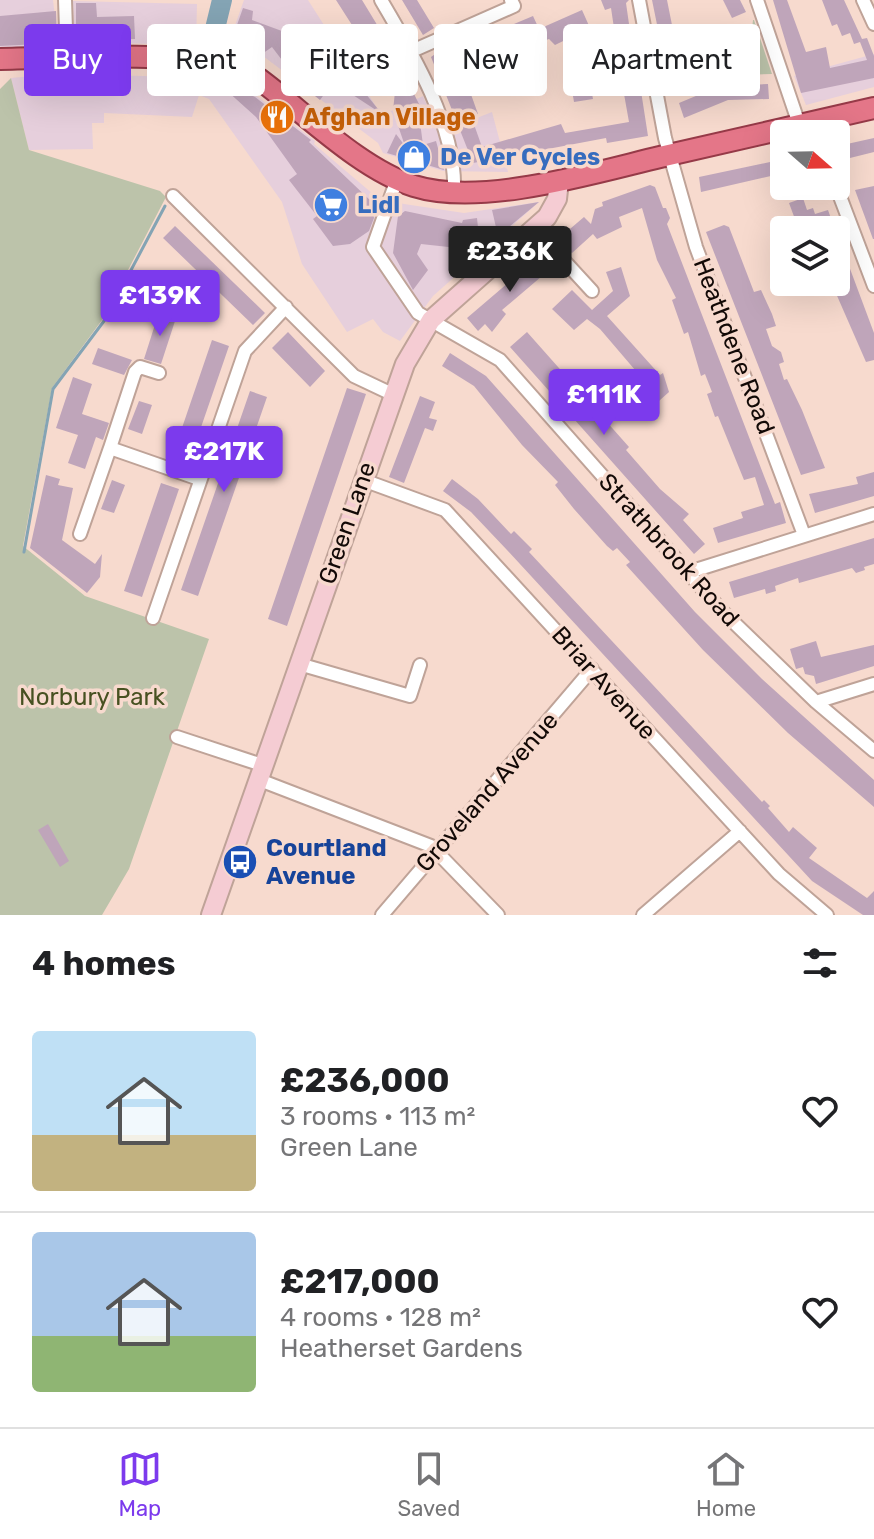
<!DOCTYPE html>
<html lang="en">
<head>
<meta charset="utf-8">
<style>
	:root { --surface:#fff; --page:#f6f6f6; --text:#202124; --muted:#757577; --line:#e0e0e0; --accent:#7c3aed }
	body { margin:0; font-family:Rubik,sans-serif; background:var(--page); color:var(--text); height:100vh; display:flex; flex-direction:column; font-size:30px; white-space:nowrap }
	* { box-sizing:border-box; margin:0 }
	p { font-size:26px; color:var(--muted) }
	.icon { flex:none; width:44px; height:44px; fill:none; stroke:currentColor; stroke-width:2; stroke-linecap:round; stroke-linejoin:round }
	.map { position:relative; height:915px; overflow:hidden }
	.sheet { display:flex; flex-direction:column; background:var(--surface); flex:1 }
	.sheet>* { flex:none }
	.banner { position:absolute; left:24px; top:24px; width:826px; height:72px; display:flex; gap:16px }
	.needle { width:52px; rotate:110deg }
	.controls { position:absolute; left:770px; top:120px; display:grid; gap:16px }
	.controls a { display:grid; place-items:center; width:80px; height:80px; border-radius:8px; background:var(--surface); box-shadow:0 8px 32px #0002; font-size:40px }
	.price { position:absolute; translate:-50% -68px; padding:0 18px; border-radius:8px; background:var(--accent); color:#fff; font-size:26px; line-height:52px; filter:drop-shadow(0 2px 4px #0008) }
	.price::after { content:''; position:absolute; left:50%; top:48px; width:24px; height:18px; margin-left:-12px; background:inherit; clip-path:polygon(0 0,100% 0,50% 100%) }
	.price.active { background:#222; color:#fff }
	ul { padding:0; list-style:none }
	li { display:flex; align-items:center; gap:24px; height:200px; padding:0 32px }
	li+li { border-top:2px solid var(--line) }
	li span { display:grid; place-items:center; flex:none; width:224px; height:160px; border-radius:8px; color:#555 }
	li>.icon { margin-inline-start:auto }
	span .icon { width:96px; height:96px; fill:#fffc; stroke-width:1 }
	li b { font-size:34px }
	h2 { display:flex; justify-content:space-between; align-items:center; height:96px; padding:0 32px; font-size:34px }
	.chip { padding:0 28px; border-radius:8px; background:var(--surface); box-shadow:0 8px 32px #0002; font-size:28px; line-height:72px }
	.chip.active { background:var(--accent); color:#fff }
	.tabs { display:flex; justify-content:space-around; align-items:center; height:112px; border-top:2px solid var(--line); background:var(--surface); font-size:22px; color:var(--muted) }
	.tabs a { display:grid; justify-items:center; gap:4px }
	.tabs .active { color:var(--accent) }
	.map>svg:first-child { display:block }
	.commercial { fill:#e6cfdc }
	.green { fill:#bcc3aa }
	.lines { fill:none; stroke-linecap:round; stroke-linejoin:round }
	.stream { stroke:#84a4b4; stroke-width:3 }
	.river { stroke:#84a4b4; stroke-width:20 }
	.building { fill:#bfa5ba }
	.minor-casing { stroke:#bfa398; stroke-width:16 }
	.secondary-casing { stroke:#bfa398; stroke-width:22 }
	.trunk-casing { stroke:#963a48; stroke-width:24 }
	.minor { stroke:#fff; stroke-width:12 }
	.secondary { stroke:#f5ccd3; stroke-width:18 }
	.trunk { stroke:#e47688; stroke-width:20 }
	.labels { text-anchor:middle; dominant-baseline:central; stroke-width:7; stroke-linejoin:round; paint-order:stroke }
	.food-label { font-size:24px; font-weight:bold; fill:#c56008; stroke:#f7dace; text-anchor:start }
	.shop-label { font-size:24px; font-weight:bold; fill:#366cbe; stroke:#f7dace; text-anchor:start }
	.street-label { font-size:24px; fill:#120906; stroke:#f7dace }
	.park-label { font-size:24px; fill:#475121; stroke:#f7dace }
	.transit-label { font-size:24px; font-weight:bold; fill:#164399; stroke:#f7dace; text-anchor:start }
</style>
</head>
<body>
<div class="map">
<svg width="874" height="915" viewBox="0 0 874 915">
	<rect width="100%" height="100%" fill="#f7dace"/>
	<!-- commercial -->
	<path class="commercial" d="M0,0H53L58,44L0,49Z
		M244,0H308L377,108L391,111L423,96L439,133L492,112L508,172L443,171L383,153L378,143L263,56L228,45Z
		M73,1L197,4L196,45L74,42Z
		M874,54V87L806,105L794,76Z
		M54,74L188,77L233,84L258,97L315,141L314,144L373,194L404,204L464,213L539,202L433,296L400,341L383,332L373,319L347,332L302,264L282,202L209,99L199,95L192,117L104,113V123H92L93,149L29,150L11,78Z"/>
	<!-- green -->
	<path class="green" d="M753,20H754L772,74L740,75L728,40L752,29Z
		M11,78L29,150L160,191L166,197L102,320L52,388L23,546L85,596L209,639L129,869L102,915H0V89Z"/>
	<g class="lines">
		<!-- stream -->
		<path class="stream" d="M24,552L53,389L104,321L165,206"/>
		<!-- river -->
		<path class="river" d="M211,45L222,0"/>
	</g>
	<!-- building -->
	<path class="building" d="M336,0H362L393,51L384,87L375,61Z
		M402,0H417L434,28L423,35Z
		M601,0H629L626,3L635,66L620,68L611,8L605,10Z
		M652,0H667L676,45L662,49Z
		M723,0H740L746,12L732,18Z
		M773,0H787L806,52L826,47L830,68L867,60L860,42L854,44L850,33L842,36L837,24L832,26L822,0H844L862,39L867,38L874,56V78L801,93Z
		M76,3H96L97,17L134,16L135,39L76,41Z
		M243,8L253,11L252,20L290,34L296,47L301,42L322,69L336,57L382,114L333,82L320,100L301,85L272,47L262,54L231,42Z
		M582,10L590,28L555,45L549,39L485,62L474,41L533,16L539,29Z
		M56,11L57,43L0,46V16Z
		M717,34L728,86L768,84L769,99L728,100L684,118L679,103L715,88L702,37Z
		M448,45L455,59L458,58L478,114L471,116L482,147L561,124L565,133L629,122L624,94L641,91L648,136L607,143L606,138L473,163L431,57Z
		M584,52L593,99L574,102L566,55Z
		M398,62L428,122H420L423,145L436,141L444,170L387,153L396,134L405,146L393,111Z
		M199,76L221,84L216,79L220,80L255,97L311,140L309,142L372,202L374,218L369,231L350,244L333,246L313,219L317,216L289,180L297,174L256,117L226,90L224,95L208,91L209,88L196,82Z
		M874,138V152L850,158L847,144Z
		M784,159V173L701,192L699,177Z
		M650,185L655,187L663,208H666L670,218L667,224L764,476L775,504L780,502L786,523L718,543L713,528L743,518L741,512L764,505L755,477L744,480L718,416L715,417L707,394L712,392L705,374L701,376L688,332L684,334L672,300L676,298L657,260L642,208L619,217L622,227L597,239L593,234L572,253L557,240L584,217L591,224L595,209L603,206L602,202Z
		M874,186V239H873L855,190Z
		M803,198L807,210L813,208L815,214L828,210L835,230H799L789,203Z
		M539,202L498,236L492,210Z
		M405,211L462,223L463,220L477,218L480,247L472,254L467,249L421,244L417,254L428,270L413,290L393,253L398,216Z
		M724,225L729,227L754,292L761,290L772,314L776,326L766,329L772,346L781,352L784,362L779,364L784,380L787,379L802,410L825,468L801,475L706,232Z
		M175,226L265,313L253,325L163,238Z
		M837,234L874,333V360L866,362L831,282H836Z
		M544,252L555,265L502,310L506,314L492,332L485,324L478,331L467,318Z
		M621,267L630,296L607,316L660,375L663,373L669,392L650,409L640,398L647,384L600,329L587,319L574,330L552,309L572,290L592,310L613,291L606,272Z
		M159,312L176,318L161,364L144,359Z
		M288,332L325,371L310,387L272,348Z
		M527,332L629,447L626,450L660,489L689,514L683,520L705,544L694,554L510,347Z
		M212,340L229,346L188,465L171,460Z
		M98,348L132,360L124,375L92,364Z
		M450,353L486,376L695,612L762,679L874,780V807L788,733L703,650L626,565L630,562L617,548L613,551L607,546L574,509L555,485L558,482L522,445L474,386L442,366Z
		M73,377L92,384L82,414L109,423L103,440L96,437L85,469L68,463L78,435L56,428Z
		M347,388L366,394L287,626L268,619Z
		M250,391L267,397L198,596L181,590Z
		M420,396L435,402L429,418L437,420L433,431L425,428L404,483L389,477Z
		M139,401L152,405L142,434L128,429Z
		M874,472V496L815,513L809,494L858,484L856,477Z
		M46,475L60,479L58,485L73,488L62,540L95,564L102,554L100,577L87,593L30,548Z
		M452,479L478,499L511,534L514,531L532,549L529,552L762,802L764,800L770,806L768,808L789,832L793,827L817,848L809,858L867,898L874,891V915H863L812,881L507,550L471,512L443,491Z
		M112,480L125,485L114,513L101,509Z
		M161,483L179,489L142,597L124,591Z
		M874,538V564L864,567L865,570L856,573L852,568L799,583L798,578L775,586L776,591L766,594L765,589L734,598L729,582Z
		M816,641L821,657L874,645V666L816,684L814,676L805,674L803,667L796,669L790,649Z
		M48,824L69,861L60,867L38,830Z"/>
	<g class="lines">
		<!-- minor casing -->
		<g class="minor-casing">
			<path id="minor" d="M65,0L67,58
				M381,0C413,54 457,128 454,192
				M639,0L665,138L696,247L804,535
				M757,0L799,124
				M863,0L874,24
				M592,45L610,86L653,70
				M412,51L514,6L511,0
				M397,179L373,247L418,313L500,360L722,611L816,702L874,751
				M836,186L874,286
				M173,196L354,376L392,394
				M535,229L592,291
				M110,448L135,372L140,367L159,373
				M363,480L445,510L779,874L827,915
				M80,534L110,448L199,479
				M686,573L874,514
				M153,618L245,351L286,307
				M299,664L410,696L420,665
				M816,702L874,684
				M177,737L262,765
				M257,779L431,846L498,915
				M382,915L592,669
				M643,915L740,831"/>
		</g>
		<!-- secondary casing -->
		<g class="secondary-casing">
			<path id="secondary" d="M211,915L405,364L431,320L547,217L557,199L559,181"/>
		</g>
		<!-- trunk casing -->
		<g class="trunk-casing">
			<path id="trunk" d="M0,59C75,58 193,47 259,79C305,113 360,169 414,186C481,207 593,173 660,157C731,141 803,124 874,108"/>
		</g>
		<!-- minor -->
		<use href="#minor" class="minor"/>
		<!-- secondary -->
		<use href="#secondary" class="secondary"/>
		<!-- trunk -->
		<use href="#trunk" class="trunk"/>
	</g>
	<!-- icons -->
	<defs>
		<g id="restaurant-disc" transform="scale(1.8)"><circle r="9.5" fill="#e8710a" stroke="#f7dace"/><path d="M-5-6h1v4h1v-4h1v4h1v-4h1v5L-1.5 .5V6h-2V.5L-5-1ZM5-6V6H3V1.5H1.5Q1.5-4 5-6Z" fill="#fff"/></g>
		<g id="shop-disc" transform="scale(1.8)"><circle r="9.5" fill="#3f7fe0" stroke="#f7dace"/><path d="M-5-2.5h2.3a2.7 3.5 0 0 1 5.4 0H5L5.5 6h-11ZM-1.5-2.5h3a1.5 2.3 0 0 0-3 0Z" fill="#fff"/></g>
		<g id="supermarket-disc" transform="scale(1.8)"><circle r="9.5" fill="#3f7fe0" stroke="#f7dace"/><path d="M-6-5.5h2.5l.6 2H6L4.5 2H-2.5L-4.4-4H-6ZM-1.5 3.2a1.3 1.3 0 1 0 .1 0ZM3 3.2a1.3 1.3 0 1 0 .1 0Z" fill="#fff"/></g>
		<g id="bus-disc" transform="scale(1.8)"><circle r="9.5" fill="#1a4fb4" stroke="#f7dace"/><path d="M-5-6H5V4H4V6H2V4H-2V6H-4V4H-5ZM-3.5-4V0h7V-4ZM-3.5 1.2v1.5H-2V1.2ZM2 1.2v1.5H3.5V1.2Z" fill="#fff"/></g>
	</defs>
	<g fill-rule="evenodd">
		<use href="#restaurant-disc" x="277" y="117"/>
		<use href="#shop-disc" x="414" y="157"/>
		<use href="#supermarket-disc" x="331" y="205"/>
		<use href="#bus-disc" x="240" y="862"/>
	</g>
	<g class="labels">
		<!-- food labels -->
		<g class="food-label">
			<text x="303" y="117">Afghan Village</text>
		</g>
		<!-- shop labels -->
		<g class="shop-label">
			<text x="440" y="157">De Ver Cycles</text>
			<text x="357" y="205">Lidl</text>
		</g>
		<!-- street labels -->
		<g class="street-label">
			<text transform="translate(734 346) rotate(69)">Heathdene Road</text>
			<text transform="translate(347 523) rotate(-71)">Green Lane</text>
			<text transform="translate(669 550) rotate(48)">Strathbrook Road</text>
			<text transform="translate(604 683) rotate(48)">Briar Avenue</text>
			<text transform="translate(487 792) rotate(-49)">Groveland Avenue</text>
		</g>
		<!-- park labels -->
		<g class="park-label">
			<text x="92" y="697">Norbury Park</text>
		</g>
		<!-- transit labels -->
		<g class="transit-label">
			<text x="266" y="848">Courtland<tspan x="266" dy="28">Avenue</tspan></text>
		</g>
	</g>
</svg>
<div class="controls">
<a><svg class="needle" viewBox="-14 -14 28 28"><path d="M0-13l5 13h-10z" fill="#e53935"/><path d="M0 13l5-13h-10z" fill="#757577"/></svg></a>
<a><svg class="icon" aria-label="layers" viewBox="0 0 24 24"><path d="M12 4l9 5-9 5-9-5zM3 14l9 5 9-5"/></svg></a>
</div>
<b class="price active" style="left:510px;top:294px">£236K</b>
<b class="price" style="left:160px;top:338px">£139K</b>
<b class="price" style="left:604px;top:437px">£111K</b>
<b class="price" style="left:224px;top:494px">£217K</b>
<div class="banner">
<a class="chip active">Buy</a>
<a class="chip">Rent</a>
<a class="chip">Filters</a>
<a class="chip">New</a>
<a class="chip">Apartment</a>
</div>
</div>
<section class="sheet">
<h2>4 homes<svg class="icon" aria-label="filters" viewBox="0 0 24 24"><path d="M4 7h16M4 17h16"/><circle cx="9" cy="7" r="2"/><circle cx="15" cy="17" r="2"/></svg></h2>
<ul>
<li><span style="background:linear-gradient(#bfe0f5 65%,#c2b280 0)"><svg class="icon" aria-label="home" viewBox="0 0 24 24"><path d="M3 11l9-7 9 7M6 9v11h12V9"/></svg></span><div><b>£236,000</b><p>3 rooms · 113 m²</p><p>Green Lane</p></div><svg class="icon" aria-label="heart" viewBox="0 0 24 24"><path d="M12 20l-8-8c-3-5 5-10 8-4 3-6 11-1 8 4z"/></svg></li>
<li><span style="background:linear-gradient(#a9c7e8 65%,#8fb573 0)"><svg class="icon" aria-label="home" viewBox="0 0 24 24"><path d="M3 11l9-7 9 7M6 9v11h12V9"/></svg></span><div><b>£217,000</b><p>4 rooms · 128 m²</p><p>Heatherset Gardens</p></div><svg class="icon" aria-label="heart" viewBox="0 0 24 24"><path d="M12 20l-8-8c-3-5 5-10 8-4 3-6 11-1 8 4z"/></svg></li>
</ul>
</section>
<nav class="tabs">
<a class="active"><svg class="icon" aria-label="map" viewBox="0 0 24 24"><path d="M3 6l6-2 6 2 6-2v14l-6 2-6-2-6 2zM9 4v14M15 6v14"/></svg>Map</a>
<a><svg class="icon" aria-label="saved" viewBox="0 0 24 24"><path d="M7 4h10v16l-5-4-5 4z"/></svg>Saved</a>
<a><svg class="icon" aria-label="home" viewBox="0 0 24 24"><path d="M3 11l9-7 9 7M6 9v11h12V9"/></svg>Home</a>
</nav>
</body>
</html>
